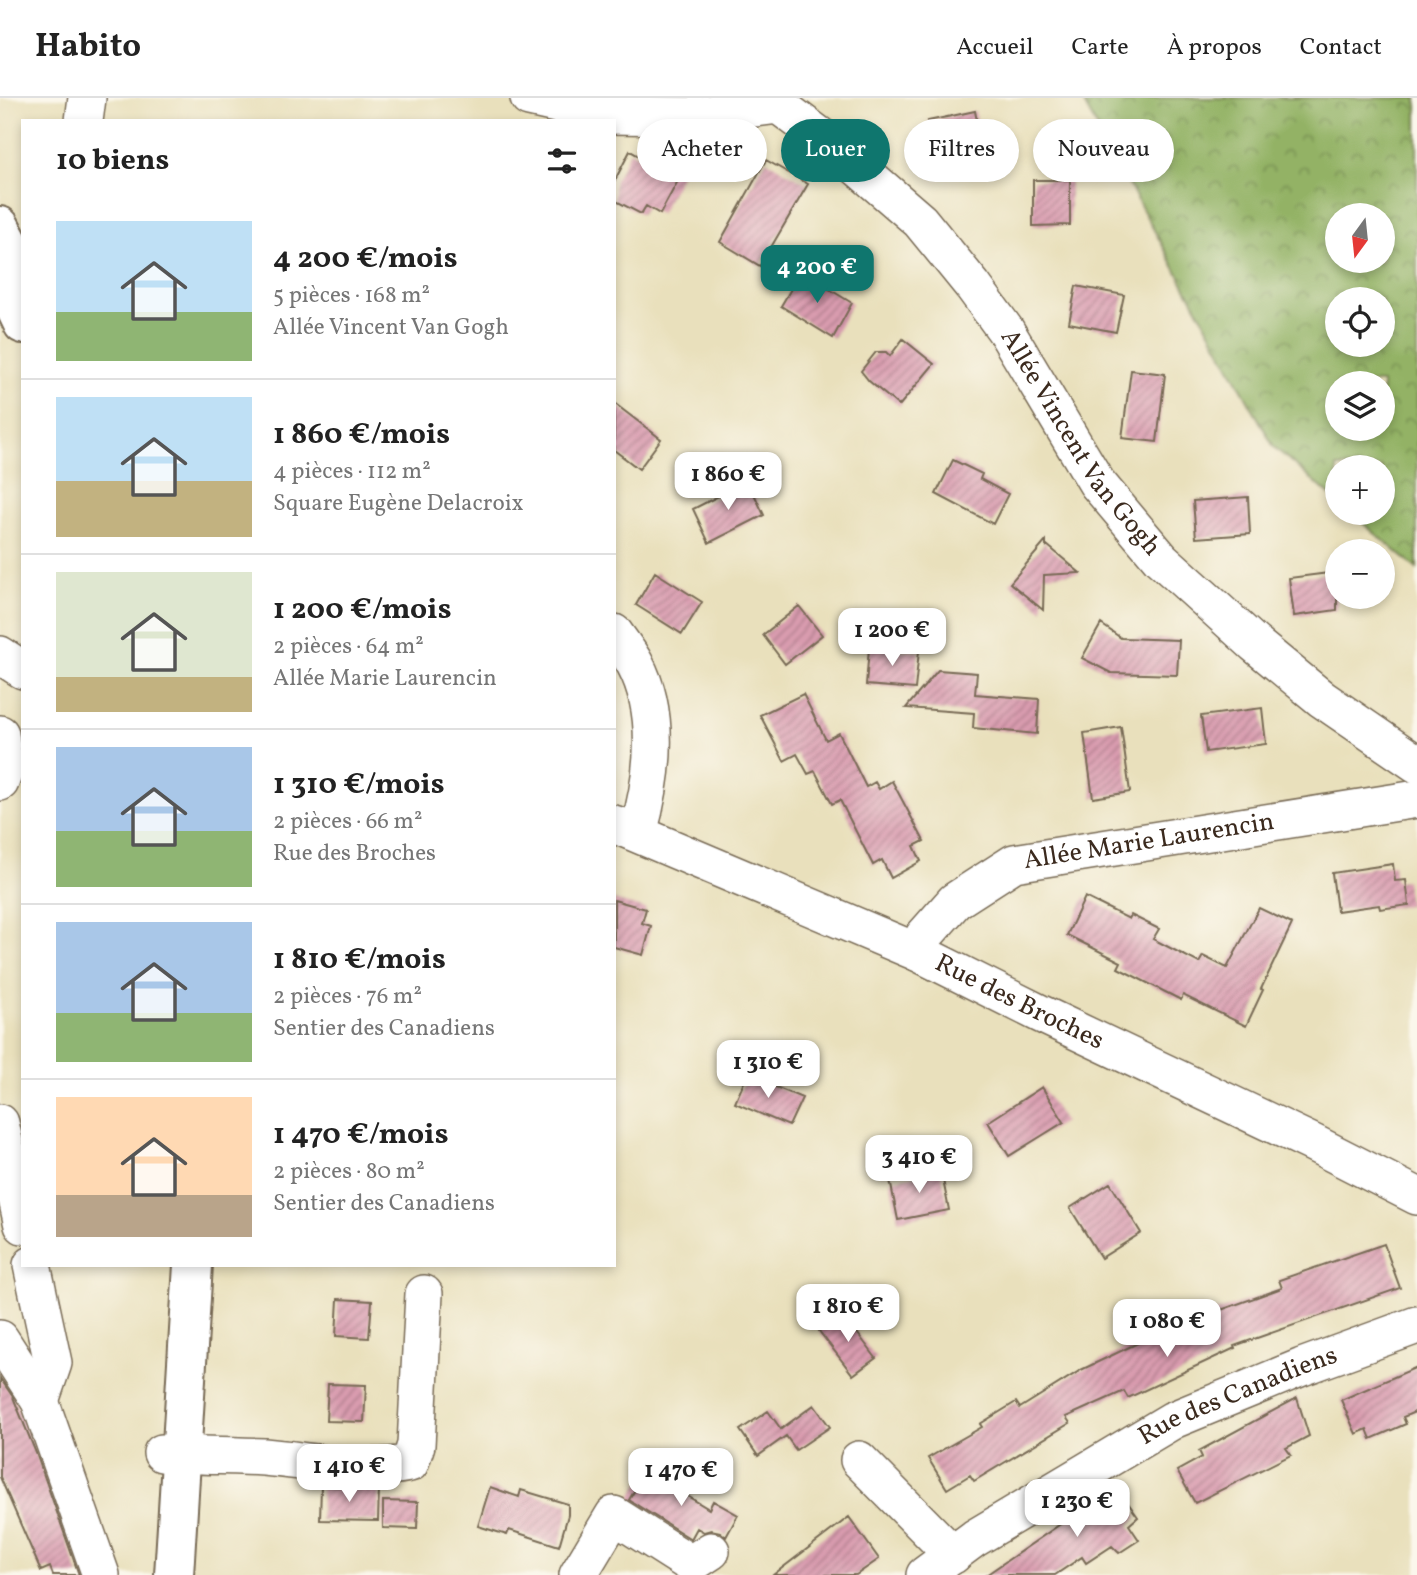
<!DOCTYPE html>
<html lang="fr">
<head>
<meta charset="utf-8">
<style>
	:root { --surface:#fff; --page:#f2f2f2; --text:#222; --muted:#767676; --line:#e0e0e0; --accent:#0f766e }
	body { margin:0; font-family:Vollkorn,serif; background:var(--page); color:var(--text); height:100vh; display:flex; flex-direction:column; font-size:26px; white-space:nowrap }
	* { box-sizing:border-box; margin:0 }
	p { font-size:23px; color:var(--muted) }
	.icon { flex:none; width:38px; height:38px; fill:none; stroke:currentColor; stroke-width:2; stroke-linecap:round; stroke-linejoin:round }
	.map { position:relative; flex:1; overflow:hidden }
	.drawer { position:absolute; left:21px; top:21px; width:595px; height:1148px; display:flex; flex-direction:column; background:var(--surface); border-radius:0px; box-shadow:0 4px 10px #0003 }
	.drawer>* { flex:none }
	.top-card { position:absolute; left:637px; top:21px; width:665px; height:63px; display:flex; gap:14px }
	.needle { width:46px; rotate:195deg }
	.tools { position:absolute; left:1325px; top:105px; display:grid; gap:14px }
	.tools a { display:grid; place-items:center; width:70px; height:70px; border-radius:50%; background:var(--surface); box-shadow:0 4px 10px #0003; font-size:35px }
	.price { position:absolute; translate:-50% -60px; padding:0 16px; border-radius:14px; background:#fff; color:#222; font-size:23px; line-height:46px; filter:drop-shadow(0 2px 4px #0008) }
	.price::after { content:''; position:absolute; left:50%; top:42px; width:21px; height:16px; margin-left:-10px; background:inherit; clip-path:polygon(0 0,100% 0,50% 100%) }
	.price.on { background:var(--accent); color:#fff }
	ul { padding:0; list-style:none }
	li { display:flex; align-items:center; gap:21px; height:175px; padding:0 35px }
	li+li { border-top:2px solid var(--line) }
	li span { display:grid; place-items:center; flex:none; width:196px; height:140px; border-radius:0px; color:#555 }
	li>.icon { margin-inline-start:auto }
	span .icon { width:84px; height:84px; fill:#fffc; stroke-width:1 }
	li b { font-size:30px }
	h2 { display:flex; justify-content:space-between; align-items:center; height:84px; padding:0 35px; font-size:30px }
	.chip { padding:0 24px; border-radius:32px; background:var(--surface); box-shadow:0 4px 10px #0003; font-size:24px; line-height:63px }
	.chip.on { background:var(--accent); color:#fff }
	header { display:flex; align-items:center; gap:42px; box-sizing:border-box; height:98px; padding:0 35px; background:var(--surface); border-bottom:2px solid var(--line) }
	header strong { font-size:33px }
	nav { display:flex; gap:38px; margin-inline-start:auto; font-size:24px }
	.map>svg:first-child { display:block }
	.forest { fill:url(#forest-crowns); stroke:#676e42; stroke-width:2; fill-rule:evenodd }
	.building { fill:url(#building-hatch) }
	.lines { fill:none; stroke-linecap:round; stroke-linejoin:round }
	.minor-casing { stroke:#786a55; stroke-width:40 }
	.major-casing { stroke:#786a55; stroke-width:42 }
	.minor { stroke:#fff; stroke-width:37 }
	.major { stroke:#fff; stroke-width:38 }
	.labels { text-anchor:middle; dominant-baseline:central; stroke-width:7; stroke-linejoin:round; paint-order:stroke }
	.street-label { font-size:26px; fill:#3b2a1e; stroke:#fbf7ec }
</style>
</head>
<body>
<header>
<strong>Habito</strong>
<nav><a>Accueil</a><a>Carte</a><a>À propos</a><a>Contact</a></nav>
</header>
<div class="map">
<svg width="1417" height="1477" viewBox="0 0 1417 1477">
	<defs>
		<pattern id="forest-crowns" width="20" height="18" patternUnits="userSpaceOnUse" patternTransform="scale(1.75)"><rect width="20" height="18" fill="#93b265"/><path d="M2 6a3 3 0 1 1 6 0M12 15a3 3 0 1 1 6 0" fill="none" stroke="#799153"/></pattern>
		<pattern id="building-hatch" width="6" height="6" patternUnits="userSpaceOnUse" patternTransform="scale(1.75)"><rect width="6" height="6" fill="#d99baf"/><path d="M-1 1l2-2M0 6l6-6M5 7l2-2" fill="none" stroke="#b17f8e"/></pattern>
	</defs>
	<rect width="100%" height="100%" fill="#fbf7ec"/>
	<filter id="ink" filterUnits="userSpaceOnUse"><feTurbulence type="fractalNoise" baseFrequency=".0143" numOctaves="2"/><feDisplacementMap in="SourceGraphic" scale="14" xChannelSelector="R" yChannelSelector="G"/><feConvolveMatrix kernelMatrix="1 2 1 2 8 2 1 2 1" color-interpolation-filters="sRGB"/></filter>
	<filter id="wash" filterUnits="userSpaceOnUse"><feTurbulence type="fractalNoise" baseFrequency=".00686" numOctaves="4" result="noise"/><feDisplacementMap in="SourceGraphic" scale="28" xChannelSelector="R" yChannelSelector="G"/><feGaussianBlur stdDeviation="1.57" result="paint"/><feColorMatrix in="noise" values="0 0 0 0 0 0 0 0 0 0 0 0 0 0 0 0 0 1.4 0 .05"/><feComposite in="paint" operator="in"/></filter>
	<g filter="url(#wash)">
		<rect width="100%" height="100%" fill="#e9e0bc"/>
		<!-- forest -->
		<path class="forest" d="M1081,0H1417V471L1351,415H1382V369H1337V403L1274,349ZM1337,117H1382V163H1337ZM1337,201H1382V247H1337ZM1337,285H1382V331H1337Z"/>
		<g id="blocks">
			<!-- building -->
			<path class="building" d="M975,13L982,49L935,59L928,23Z
				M666,40L693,55L660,116L646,108L641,116L614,102V84L630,53L653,66Z
				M766,62L808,86L760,168L720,144Z
				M1033,82H1070V127L1033,128Z
				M801,174L852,205L833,240L781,208Z
				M1076,188L1124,197L1116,234L1069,225Z
				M903,241L934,266L899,308L869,283L861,273L876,254H886L890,258Z
				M1131,272L1165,276L1157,344L1122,340Z
				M614,305L661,341L639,371L614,352Z
				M953,362L982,376L980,381L1008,396L993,426L936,396Z
				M748,383L764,417L709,445L693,411Z
				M1248,399L1250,436L1196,440L1193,403Z
				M1046,443V449L1047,447L1080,475L1044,477L1043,512L1010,485Z
				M655,474L702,504L682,536L636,507Z
				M1337,474V512L1294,518L1289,480Z
				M799,508L822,537L785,566L763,537Z
				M1101,526L1121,540L1179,542L1177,577L1111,575L1082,560Z
				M869,550L919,553L915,591L866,587Z
				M938,572L977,575L975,596L1039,601L1037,636L973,630L974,615L906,610Z
				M803,596L826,642L839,635L866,689L875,684L879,691L892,683L924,743L914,748L921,763L891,780L882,762L873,767L840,702L832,706L815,673L808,676L797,656L784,663L760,617Z
				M1262,610L1266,646L1206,654L1201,618Z
				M1121,629L1130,694L1093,700L1084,635Z
				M1393,766L1395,783L1406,782L1409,807L1380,811L1379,807L1337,813L1332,775Z
				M1085,799L1129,821L1131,817L1159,831L1153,841L1199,865L1203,858L1227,870L1259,810L1292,826L1261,891L1263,892L1246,928L1183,897L1181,902L1118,870L1121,864L1067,837Z
				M614,802L646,811L642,825L651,828L643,857L614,849Z
				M747,977L802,1000L789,1028L735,1005Z
				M1042,989L1064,1024L1009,1058L988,1024Z
				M941,1072L949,1112L898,1122L890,1082Z
				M1110,1085L1141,1135L1101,1160L1070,1110Z
				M1384,1146L1400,1190L1234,1248L1235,1250L1128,1300L1124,1293L1066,1319L1070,1325L974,1383L970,1377L947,1391L928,1360L982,1329L980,1326L1016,1304L1020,1310L1081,1272L1140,1244L1170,1229L1173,1234L1218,1213L1282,1190L1279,1182Z
				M338,1201L372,1203L369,1240L336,1238Z
				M843,1216L876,1260L853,1277L819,1233Z
				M1417,1269V1313L1403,1319L1406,1326L1371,1341L1367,1331L1356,1336L1341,1302Z
				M0,1280L13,1299L36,1355L79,1477H53L50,1469L41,1473L0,1379Z
				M328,1286L366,1287L364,1324L326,1323Z
				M1297,1300L1309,1338L1286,1350L1291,1357L1195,1405L1177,1373L1202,1359L1199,1353Z
				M814,1307L830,1329L796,1352L786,1338L758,1358L740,1332L768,1313L781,1331Z
				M646,1373L709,1411L713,1403L738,1417L726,1439L720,1434L711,1432L704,1434L697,1430L691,1441L629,1402Z
				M321,1388L379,1390L378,1423L320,1422Z
				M1116,1388L1138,1419L1129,1427L1139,1442L1119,1455L1112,1448L1086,1465L1082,1459L1055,1477H986Z
				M490,1389L519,1399L521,1392L568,1406V1417L559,1448L509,1432L507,1437L478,1428Z
				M383,1403L418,1404L417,1431L383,1430Z
				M849,1419L879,1461L856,1477H773Z"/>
		</g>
	</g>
	<g filter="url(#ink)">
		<use href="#blocks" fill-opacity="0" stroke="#786a55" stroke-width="2"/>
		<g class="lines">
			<!-- minor casing -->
			<g class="minor-casing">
				<g id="minor">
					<path d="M529,0L605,17L691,18L779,7"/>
					<path id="s1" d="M769,0L832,47L920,123L973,188L1006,233L1097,385L1161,461L1255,546L1322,601L1417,666"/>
					<path d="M84,23L87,0"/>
					<path d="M614,535C621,545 629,555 635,566C662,617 653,682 638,735"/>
					<path d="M0,557L23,572"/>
					<path d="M0,636L5,671L0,684"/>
					<path id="s2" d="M614,726L917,854L1041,916L1313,1045L1417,1098"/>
					<path id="s3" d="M917,854L924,838L955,803L1014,765L1417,701"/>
					<path d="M0,1025L23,1127"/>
					<path d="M32,1167L53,1265L40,1303"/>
					<path d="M0,1241L40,1303L101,1477"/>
					<path d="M162,1355C196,1358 230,1357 264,1359C312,1363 362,1375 410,1365L416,1347L424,1196"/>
					<path d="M859,1362L953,1457"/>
					<path d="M578,1477L614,1417L691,1466L711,1453"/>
					<path id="s4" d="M925,1477L975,1440L1173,1322L1302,1269L1417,1227"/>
				</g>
			</g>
			<!-- major casing -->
			<g class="major-casing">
				<path id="major" d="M0,128L23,172
					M0,178L23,226
					M174,1477L193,1167"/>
			</g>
			<!-- minor -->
			<use href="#minor" class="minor"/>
			<!-- major -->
			<use href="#major" class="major"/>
		</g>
	</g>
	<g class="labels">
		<!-- street labels -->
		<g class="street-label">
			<text stroke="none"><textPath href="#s1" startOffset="469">Allée Vincent Van Gogh</textPath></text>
			<text stroke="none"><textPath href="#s3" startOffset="271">Allée Marie Laurencin</textPath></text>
			<text stroke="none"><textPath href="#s2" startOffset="443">Rue des Broches</textPath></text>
			<text stroke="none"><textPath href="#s4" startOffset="362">Rue des Canadiens</textPath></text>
		</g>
	</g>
</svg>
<div class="tools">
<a><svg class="needle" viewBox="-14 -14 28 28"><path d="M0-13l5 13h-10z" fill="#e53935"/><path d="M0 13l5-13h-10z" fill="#767676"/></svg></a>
<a><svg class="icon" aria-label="locate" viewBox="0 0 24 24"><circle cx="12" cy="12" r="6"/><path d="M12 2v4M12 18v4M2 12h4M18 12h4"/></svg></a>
<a><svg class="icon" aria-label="layers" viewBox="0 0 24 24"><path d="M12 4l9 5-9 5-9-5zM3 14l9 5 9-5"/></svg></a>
<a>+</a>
<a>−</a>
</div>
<b class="price on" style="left:817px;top:207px">4 200 €</b>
<b class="price" style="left:728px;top:414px">1 860 €</b>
<b class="price" style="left:892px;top:570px">1 200 €</b>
<b class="price" style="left:768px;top:1002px">1 310 €</b>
<b class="price" style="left:919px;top:1097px">3 410 €</b>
<b class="price" style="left:848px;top:1246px">1 810 €</b>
<b class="price" style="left:1167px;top:1261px">1 080 €</b>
<b class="price" style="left:349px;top:1406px">1 410 €</b>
<b class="price" style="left:681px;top:1410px">1 470 €</b>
<b class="price" style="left:1077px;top:1441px">1 230 €</b>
<div class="top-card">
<a class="chip">Acheter</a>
<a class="chip on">Louer</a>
<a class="chip">Filtres</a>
<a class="chip">Nouveau</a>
</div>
<section class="drawer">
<h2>10 biens<svg class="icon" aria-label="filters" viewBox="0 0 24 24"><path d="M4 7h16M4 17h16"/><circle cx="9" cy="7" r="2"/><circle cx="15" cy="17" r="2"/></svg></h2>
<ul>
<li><span style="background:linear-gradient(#bfe0f5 65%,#8fb573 0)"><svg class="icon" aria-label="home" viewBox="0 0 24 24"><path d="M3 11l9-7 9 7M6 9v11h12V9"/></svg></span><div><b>4 200 €/mois</b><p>5 pièces · 168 m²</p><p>Allée Vincent Van Gogh</p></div></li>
<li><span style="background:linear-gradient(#bfe0f5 60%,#c2b280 0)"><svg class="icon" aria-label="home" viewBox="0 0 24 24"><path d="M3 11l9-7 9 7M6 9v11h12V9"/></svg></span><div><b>1 860 €/mois</b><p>4 pièces · 112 m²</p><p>Square Eugène Delacroix</p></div></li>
<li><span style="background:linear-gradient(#dfe7d0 75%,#c2b280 0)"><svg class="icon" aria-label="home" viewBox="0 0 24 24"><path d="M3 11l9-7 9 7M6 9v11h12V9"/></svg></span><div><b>1 200 €/mois</b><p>2 pièces · 64 m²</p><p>Allée Marie Laurencin</p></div></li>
<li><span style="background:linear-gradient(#a9c7e8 60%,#8fb573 0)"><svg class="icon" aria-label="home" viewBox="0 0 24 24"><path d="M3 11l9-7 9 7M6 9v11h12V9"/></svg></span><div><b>1 310 €/mois</b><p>2 pièces · 66 m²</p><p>Rue des Broches</p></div></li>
<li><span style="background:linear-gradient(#a9c7e8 65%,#8fb573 0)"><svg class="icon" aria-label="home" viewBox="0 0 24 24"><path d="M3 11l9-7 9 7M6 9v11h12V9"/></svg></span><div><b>1 810 €/mois</b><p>2 pièces · 76 m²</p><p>Sentier des Canadiens</p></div></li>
<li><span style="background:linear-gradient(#ffd9b3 70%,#b9a48a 0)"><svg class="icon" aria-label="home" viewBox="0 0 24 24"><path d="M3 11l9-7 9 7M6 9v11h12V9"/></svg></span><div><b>1 470 €/mois</b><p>2 pièces · 80 m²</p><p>Sentier des Canadiens</p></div></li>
</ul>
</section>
</div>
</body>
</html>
